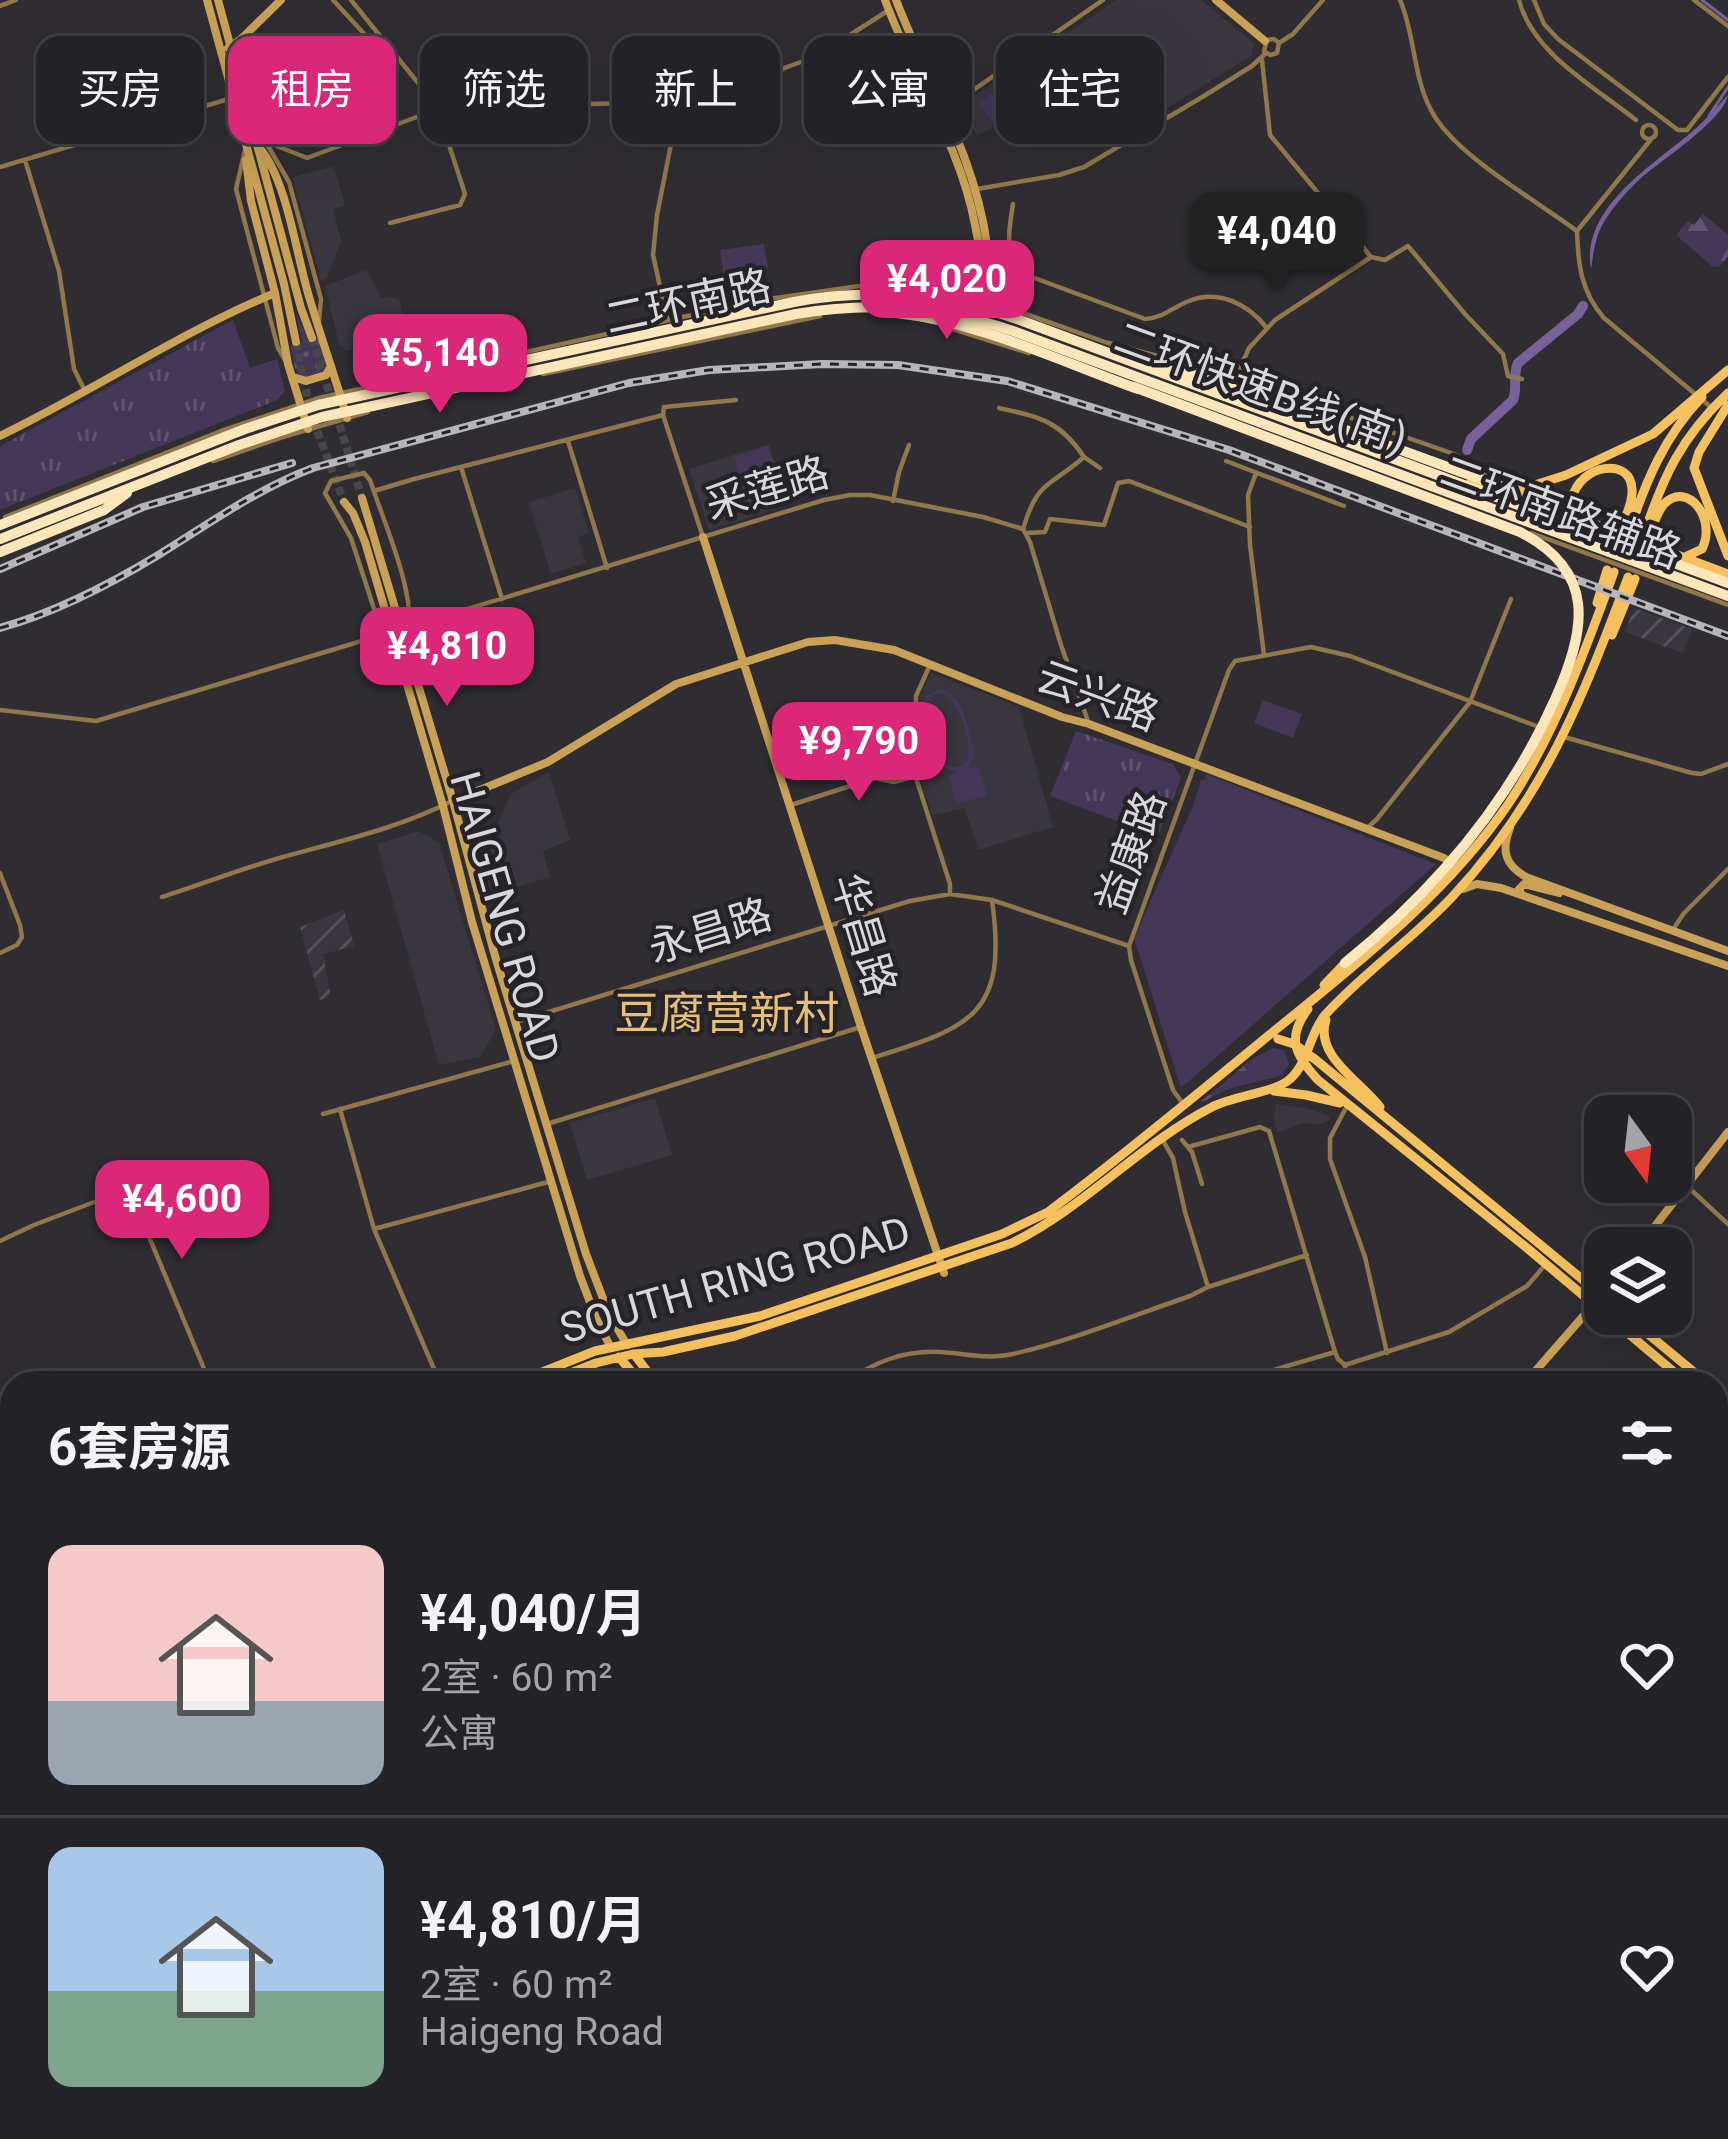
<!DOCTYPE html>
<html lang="zh">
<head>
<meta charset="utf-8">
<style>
	:root { --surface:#232226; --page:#2f2f32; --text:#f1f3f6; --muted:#a3a4a7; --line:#403f43; --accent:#db2777 }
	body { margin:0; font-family:Roboto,"Noto Sans SC",sans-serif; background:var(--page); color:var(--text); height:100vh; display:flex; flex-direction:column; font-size:45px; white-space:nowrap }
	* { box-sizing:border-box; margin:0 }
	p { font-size:39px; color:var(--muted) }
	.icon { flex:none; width:66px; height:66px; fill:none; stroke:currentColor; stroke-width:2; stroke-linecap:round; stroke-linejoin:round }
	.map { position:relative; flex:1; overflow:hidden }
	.details { position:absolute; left:0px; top:1371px; width:1728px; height:768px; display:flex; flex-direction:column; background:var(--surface); border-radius:36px 36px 0 0; box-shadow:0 12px 48px #0002,0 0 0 3px var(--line) }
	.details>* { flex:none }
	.banner { position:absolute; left:36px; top:36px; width:1656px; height:108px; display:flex; gap:24px }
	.needle { width:78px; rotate:165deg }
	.tools { position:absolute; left:1584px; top:1095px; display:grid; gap:24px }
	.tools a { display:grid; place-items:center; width:108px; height:108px; border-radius:24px; background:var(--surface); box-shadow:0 12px 48px #0002,0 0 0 3px var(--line); font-size:60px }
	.price { position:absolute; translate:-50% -102px; padding:0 27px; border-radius:24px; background:var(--accent); color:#fff; font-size:39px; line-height:78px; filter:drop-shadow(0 3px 6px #0008) }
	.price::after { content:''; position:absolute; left:50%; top:72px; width:36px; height:27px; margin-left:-18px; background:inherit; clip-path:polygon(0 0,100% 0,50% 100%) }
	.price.active { background:#222; color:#fff }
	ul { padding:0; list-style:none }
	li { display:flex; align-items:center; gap:36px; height:300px; padding:0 48px }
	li+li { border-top:3px solid var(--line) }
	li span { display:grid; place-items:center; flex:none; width:336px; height:240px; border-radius:24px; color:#555 }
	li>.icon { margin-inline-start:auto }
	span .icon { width:144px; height:144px; fill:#fffc; stroke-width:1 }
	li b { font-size:51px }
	h2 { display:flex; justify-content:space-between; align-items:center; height:144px; padding:0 48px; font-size:51px }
	.chip { padding:0 42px; border-radius:24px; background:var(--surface); box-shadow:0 12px 48px #0002,0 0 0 3px var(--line); font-size:42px; line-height:108px }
	.chip.active { background:var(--accent); color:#fff }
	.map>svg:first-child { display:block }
	.built { fill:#3a3640 }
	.industrial { fill:url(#industrial-furrows) }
	.grass { fill:url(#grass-dots) }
	.forest { fill:url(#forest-firs) }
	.park { fill:url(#park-tufts) }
	.pitch { fill:#453758; fill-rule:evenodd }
	.water { fill:#78609a }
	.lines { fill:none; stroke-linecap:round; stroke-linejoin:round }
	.stream { stroke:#78609a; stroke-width:3 }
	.river { stroke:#78609a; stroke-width:10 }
	.secondary-tunnel { stroke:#48464b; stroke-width:8; stroke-dasharray:8 4; stroke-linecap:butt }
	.street { stroke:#91784b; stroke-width:4.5 }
	.secondary { stroke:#c9a157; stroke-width:8 }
	.primary { stroke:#f5c15e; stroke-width:9 }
	.highway { stroke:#fee6bb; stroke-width:10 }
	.rail-casing { stroke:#b6b5b9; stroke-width:8 }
	.rail { stroke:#252328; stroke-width:3; stroke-dasharray:9; stroke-linecap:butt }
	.highway-bridge { stroke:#fee6bb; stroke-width:10 }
	.labels { text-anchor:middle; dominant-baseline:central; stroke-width:9; stroke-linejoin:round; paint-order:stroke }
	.street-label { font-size:42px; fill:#d8d7da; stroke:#252328 }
	.neighbourhood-label { font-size:45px; fill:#e6bf78; stroke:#252328 }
</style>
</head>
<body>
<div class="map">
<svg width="1728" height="2139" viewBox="0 0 1728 2139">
	<defs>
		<pattern id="industrial-furrows" width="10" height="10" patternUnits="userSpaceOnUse" patternTransform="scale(3)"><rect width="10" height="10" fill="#3a3640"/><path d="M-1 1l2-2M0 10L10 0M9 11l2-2" fill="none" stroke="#56525b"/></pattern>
		<pattern id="grass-dots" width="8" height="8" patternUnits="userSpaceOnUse" patternTransform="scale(3)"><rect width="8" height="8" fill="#453758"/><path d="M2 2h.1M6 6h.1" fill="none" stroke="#5f536f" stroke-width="1.8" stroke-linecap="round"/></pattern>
		<pattern id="forest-firs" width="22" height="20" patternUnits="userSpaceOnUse" patternTransform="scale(3)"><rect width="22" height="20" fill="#453758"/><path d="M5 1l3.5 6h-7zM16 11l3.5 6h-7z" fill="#5f536f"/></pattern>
		<pattern id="park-tufts" width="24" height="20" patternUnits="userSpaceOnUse" patternTransform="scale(3)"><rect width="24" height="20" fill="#453758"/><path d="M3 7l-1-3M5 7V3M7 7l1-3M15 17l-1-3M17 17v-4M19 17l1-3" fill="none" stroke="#5f536f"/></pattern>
	</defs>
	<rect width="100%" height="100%" fill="#2f2d32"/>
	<!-- built -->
	<path class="built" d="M1116,0H1201L1254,43L1252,55L1129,132L1122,116L1087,74L977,136L961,105Z
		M334,166L345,205L333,209L341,241L327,278L321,280L293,177Z
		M366,270L382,298L392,297L400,301L403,318L399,339L345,351L343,346L340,347L325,286Z
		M769,444L788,505L709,530L689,469Z
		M575,488L589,533L578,537L586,563L551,574L529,502Z
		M931,673L1019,707L1053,827L978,850L965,808L932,815L920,777L936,754L920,704V696Z
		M549,772L570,840L543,851L550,877L491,895L482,858L511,794Z
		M419,831L439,843L496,1030L480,1057L439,1065L377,844Z
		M655,1098L672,1155L587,1180L570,1123Z
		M1276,1104L1305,1108L1330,1116L1329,1120L1321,1124L1303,1123L1277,1133L1274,1117Z
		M280,2127H366L371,2139H284Z
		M859,2127H984L986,2139H836L835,2133Z"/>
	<!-- industrial -->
	<path class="industrial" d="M1634,608L1692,629L1683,653L1625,632Z
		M344,910L354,946L323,954L330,991L328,998L320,1000L300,927Z"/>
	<!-- grass -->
	<path class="grass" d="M296,312L308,340L321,337L329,365L326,371L303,378L296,372L290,346L302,342Z"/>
	<!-- forest -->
	<path class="forest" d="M1703,214L1728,235V256L1720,266L1713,267L1676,235L1688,221L1694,225Z
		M1273,1048L1284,1050L1289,1064L1282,1074L1276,1077L1231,1088L1198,1104L1252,1059Z"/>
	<!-- park -->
	<path class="park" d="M233,320L250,368L277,359L285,391L277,400L0,510V446Z
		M1076,731L1173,764L1181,778L1158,836L1050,796Z"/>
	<!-- pitch -->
	<path class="pitch" d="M1127,51L1144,74L1123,89L1106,65Z
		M1036,65L1049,84L994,125L978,103Z
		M764,244L768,269L724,276L720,250Z
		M768,446L784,498L750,509L734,457Z
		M941,689C964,696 968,729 974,750L973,759L967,769L978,766L987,795L957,804L948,776L956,772L947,769L939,761L922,709L926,696ZM937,693L948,694C960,709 973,743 967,761C961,766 958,770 949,765C938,759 927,712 928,700Z
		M1263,700L1302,714L1293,738L1254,723Z
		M1206,774L1436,864L1181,1088L1134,938L1193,806L1201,780H1204Z"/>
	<!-- water -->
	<path class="water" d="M1728,95C1723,121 1661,160 1640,179C1625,193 1607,213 1599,232C1594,244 1593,257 1591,269C1581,210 1648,168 1687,136C1702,124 1715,109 1728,95Z"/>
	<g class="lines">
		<!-- stream -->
		<path class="stream" d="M1702,0L1728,20
			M1709,116L1728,87"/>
		<!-- river -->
		<path class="river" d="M1467,450L1471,439L1513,400C1518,388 1512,375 1518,363L1578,314L1583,306
			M989,2127L990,2139"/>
		<!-- secondary-tunnel -->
		<path class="secondary-tunnel" d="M312,338L331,399
			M296,342L309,405
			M336,413L362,498
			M313,420L344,502"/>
		<!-- street -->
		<path class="street" d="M333,0L368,38
			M351,0L427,94L439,114L465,194L460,205L390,223
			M1400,0C1415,34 1413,77 1431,110C1453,154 1536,200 1577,231
			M1519,0C1532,53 1595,87 1636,120
			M1534,0L1544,24L1558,39L1678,130H1687L1728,77
			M1694,0L1728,26
			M0,6L16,0
			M1279,43L1274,39L1267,40L1264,51L1270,55L1277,53L1279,43L1293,34L1323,0
			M1262,60L1270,135L1371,257
			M946,109L1103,0
			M1642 132a7 7 0 1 1 14 0a7 7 0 1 1-14 0Z
			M257,138L307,158L422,115L507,113L546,105L631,103L680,95L689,105
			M1652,138L1577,231C1578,264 1581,292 1604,318L1712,408
			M264,139L289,182L321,299L319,321
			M246,146L236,189L278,348L285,360
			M25,160L59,271L74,369L85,391
			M0,167L232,98
			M977,189L1059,175L1084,167L1204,96L1252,66L1266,53
			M1013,204C1009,229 1004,252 1021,273L1145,319C1163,318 1173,307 1189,301C1218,289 1248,304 1266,327
			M667,318L653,255L657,215L675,124L689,105L701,99L817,56L889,10
			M943,326L1029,353
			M543,374L820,316
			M1237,375L1249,348L1275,320L1371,257L1385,260L1408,246L1465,314L1503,354L1508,376L1522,379
			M999,408C1040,417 1060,421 1084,457C1050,487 1038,479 1023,529
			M568,441L607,568
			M1084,457L1100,468
			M213,461L283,437L368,412
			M1226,461L1344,506
			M461,467L502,599
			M1256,473L1248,495L1250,545L1264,655
			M374,491L414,479L663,415
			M893,501L899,472L909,445
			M5,517L221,431L319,398L755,301L873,284L922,286L992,302L1105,342L1228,375L1454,454L1471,463L1491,479
			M1026,533L1045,532L1050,519L1104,525L1118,483L1129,481L1250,527
			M1531,533L1728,605
			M703,537L663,415L664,407L736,400
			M402,629L824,500L850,495H870L983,517L1023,529L1030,542L1061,645L1089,724
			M391,645L378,621L351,538L325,493L331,481L364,473L370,480C386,529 418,595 408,646
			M930,665L916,696V704L933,755L916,778L950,884V894
			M0,710L96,721L385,634
			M1564,737L1692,773L1701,774L1728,764
			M791,805L875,778L894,782L916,776
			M1366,829L1377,819L1470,702L1511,599
			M0,873L20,925L22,937L17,945L0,953
			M162,897C200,885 238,870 276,859C336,842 397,829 452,801
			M1672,931L1684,913L1728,869
			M516,1022L910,901L950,894L992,900L1129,946
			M872,1058C972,1027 1008,1015 992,900
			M1184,1105L1173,1090L1131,960L1129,946L1229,670L1235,661L1311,647L1350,656L1539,727
			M1347,1106L1330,1138V1159L1365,1257L1387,1353
			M340,1109L374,1229L440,1383
			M323,1114L514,1061
			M547,1124L861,1027
			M1162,1139L1173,1158L1185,1212L1208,1287
			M1182,1140L1192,1152L1202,1184
			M1188,1147L1260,1127L1269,1131L1335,1352L1338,1359L1345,1365L1346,1383
			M1688,1187L1728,1224
			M374,1229L548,1182
			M0,1241L34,1225L110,1196L123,1197L135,1203L210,1383
			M1345,1365L1449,1332L1527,1286L1546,1264
			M844,1383C873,1363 903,1350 939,1352C964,1353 988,1360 1013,1354C1073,1340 1132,1316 1190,1296L1208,1287L1307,1255
			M1229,1383L1335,1352
			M0,1619L12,1649
			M0,1923H12
			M240,2127L241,2139
			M996,2127L998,2139
			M1072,2127L1079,2139
			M56,2139L57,2127
			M112,2139V2127"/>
		<!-- secondary -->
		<path class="secondary" d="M207,0L284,284L296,342
			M218,0L301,308L312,338
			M885,0C913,77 960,144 975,225C978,240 982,257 978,272C976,283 968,295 963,306
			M896,0C929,86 973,149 987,244C992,271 997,304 974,323
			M1216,0L1265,41
			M228,48L241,39L281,0
			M262,151C287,184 296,252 308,293C320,335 335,376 347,418
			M246,160L251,201L275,293L288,364L308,429
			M293,377L306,381L326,375L331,366
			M0,436C93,391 179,333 275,293
			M362,498L453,801L495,956L586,1254L609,1314L627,1345
			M344,502L353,513L365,542L443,806L472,922L580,1276L596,1318L611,1348
			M703,537L861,1027L944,1273
			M453,801L548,762L676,684L808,642L835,640L894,650L1062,717L1089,724L1444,858L1454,865
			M1510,828C1501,851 1505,865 1526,877L1728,951
			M1463,889L1477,884L1501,888L1728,966
			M1521,894L1519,889L1524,884L1559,893
			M1638,1248L1728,1132
			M1525,1383L1593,1305
			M0,1478L12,1495
			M0,1501L12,1516
			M1716,1605L1728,1601
			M0,1755L12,1740
			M1716,2107L1728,2104
			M1716,2118L1728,2114
			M498,2127L502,2139
			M745,2127L748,2139
			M160,2139V2127
			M167,2139V2127
			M1653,2139L1694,2127"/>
		<!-- primary -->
		<path class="primary" d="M1728,405L1699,452L1694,468L1728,556
			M1469,484L1522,489L1566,475L1653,434L1728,370
			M1510,490L1544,505L1728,574
			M1578,516L1572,499C1579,464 1632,456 1632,490C1633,503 1625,517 1621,529
			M1629,532C1646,481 1664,437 1702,397
			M1650,533C1654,524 1657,512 1664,504C1688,480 1717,519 1702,549L1687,556
			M1643,537C1663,477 1681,437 1728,393
			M1597,603L1607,570
			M1612,635L1635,579
			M1324,985L1345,963
			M1308,1009C1286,1038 1295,1055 1318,1080L1527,1248L1687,1383
			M1326,1020C1314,1055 1360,1081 1380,1107
			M1278,1039L1294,1044L1316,1060L1605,1298
			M1274,1091L1306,1095L1340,1103
			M1624,1314L1707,1383
			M634,1354L656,1383
			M619,1357L641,1383
			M515,1383L595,1351L760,1316L1002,1234L1048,1212C1123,1156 1195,1096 1268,1036C1355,965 1445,897 1509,803C1556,732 1585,651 1614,572
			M545,1383L596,1363L633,1354L663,1352L735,1336L1012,1243C1085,1207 1140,1144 1212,1107C1235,1095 1275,1093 1290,1079C1309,1062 1309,1034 1325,1015C1364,972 1413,939 1453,896C1543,799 1583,698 1628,577
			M1716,1390L1728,1400
			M1716,1407L1728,1417
			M0,1583L12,1578
			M0,1597L12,1593
			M1593,2139L1631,2131"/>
		<!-- highway -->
		<path class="highway" d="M896,313C980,322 1059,361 1138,389
			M1151,367L1198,376L1505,488"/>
		<!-- rail casing -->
		<g class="rail-casing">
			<path id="rail" d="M0,569L143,507L292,463
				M0,628C57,612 109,585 160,554C210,523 257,489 313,468L629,383L709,370L822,364L898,365L1007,381L1229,450L1728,636"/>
		</g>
		<!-- rail -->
		<use href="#rail" class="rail"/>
		<!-- highway-bridge -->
		<path class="highway-bridge" d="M1134,387L1520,532C1597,571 1586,630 1556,697C1509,804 1435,890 1345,963
			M0,525L245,429L318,405L794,302C871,288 942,294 1017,319L1728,583
			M0,539L239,445L322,417L796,314C871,301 941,306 1013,331L1728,596
			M0,552L104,510L127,493"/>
	</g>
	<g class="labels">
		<!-- street labels -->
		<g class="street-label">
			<text transform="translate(688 302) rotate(-12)">二环南路</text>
			<text transform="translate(1261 388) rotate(20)">二环快速B线(南)</text>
			<text transform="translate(767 488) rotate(-16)">采莲路</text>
			<text transform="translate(1561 512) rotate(20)">二环南路辅路</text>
			<text transform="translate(1098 696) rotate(20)">云兴路</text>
			<text transform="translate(1131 852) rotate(-70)">益康路</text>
			<text transform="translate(505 917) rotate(74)">HAIGENG ROAD</text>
			<text transform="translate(710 931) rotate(-17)">永昌路</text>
			<text transform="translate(864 935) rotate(73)">华昌路</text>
			<text transform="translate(735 1280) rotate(-16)">SOUTH RING ROAD</text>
		</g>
		<!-- neighbourhood labels -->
		<g class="neighbourhood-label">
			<text x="727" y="1013">豆腐营新村</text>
		</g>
	</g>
</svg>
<div class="tools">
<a><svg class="needle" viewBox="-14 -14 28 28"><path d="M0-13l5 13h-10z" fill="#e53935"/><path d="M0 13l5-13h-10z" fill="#a3a4a7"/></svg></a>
<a><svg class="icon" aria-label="layers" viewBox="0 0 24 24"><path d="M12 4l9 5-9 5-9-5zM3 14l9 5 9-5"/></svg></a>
</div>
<b class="price active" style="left:1277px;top:294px">¥4,040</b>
<b class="price" style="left:947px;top:342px">¥4,020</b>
<b class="price" style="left:440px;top:416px">¥5,140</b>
<b class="price" style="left:447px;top:709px">¥4,810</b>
<b class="price" style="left:859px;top:804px">¥9,790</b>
<b class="price" style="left:182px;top:1262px">¥4,600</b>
<div class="banner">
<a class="chip">买房</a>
<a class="chip active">租房</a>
<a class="chip">筛选</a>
<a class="chip">新上</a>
<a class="chip">公寓</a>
<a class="chip">住宅</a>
</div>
<section class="details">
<h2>6套房源<svg class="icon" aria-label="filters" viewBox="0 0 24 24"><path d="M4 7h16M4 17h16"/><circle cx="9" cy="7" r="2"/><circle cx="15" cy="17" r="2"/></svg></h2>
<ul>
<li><span style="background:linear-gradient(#f6c9c9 65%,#9aa5b1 0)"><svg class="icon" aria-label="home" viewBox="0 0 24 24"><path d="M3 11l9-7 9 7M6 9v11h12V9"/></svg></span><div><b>¥4,040/月</b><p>2室 · 60 m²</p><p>公寓</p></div><svg class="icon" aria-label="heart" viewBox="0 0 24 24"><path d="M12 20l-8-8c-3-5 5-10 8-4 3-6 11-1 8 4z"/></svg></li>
<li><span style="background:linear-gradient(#a9c7e8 60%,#7fa58c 0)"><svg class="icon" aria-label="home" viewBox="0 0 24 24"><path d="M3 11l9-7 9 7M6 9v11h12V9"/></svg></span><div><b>¥4,810/月</b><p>2室 · 60 m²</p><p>Haigeng Road</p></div><svg class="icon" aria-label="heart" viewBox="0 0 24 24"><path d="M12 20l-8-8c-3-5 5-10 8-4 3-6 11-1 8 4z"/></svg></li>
</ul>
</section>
</div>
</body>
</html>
